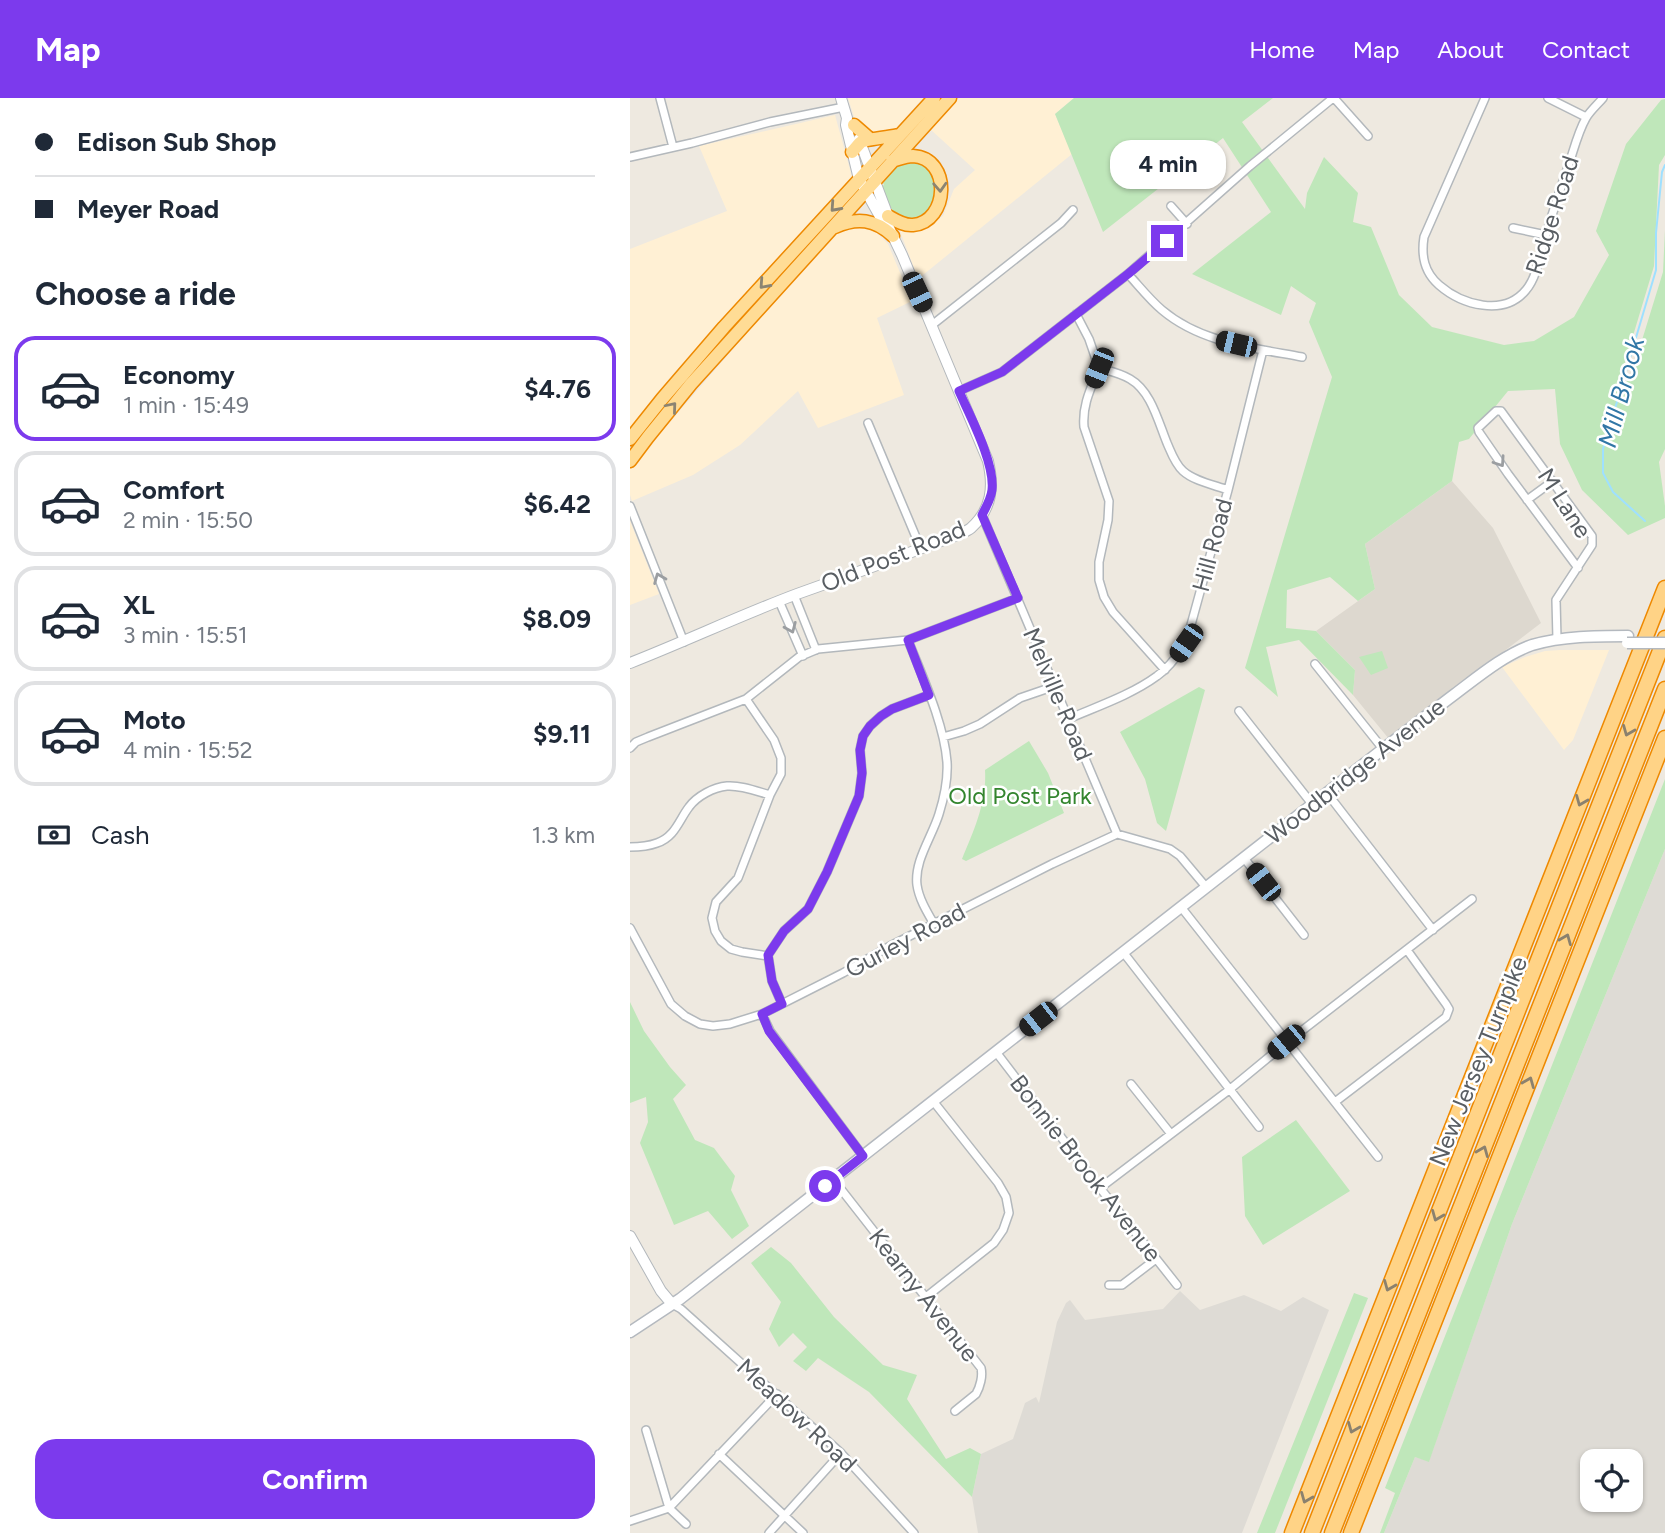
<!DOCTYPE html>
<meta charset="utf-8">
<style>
:root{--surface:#fff;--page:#f6f6f7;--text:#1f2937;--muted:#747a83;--line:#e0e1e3;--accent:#7c3aed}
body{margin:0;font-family:Figtree,sans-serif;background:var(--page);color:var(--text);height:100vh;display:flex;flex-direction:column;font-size:26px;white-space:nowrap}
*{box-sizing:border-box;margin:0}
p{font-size:23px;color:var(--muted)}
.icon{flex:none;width:38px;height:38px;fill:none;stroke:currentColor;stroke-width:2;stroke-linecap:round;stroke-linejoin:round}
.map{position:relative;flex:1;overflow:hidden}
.side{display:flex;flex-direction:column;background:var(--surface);width:630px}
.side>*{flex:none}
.top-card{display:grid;align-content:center;height:154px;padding:0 35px;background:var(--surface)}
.tools{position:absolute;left:950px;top:1351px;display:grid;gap:14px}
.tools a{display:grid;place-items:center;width:63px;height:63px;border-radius:14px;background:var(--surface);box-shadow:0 2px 5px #0004;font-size:35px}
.end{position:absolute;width:32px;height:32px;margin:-16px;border:9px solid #7c3aed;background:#fff;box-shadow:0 0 0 4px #fff}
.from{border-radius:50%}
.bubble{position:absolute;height:49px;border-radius:21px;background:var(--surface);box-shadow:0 2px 5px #0004;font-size:23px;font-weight:700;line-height:49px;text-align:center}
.car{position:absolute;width:21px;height:42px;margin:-21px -10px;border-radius:9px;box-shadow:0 0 5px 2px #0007;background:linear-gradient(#222 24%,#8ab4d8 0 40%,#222 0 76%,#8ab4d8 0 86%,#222 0)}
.top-card b{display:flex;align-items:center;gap:24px;height:66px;font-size:26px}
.top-card b+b{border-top:2px solid var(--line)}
.top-card i{width:18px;height:18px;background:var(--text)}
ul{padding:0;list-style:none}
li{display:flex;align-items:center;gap:21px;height:105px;margin:0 14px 10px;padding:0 21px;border:4px solid var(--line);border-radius:21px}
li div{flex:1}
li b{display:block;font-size:26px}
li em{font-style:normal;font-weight:700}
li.current{border-color:var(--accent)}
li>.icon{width:63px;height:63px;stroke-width:1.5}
h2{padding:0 35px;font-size:32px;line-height:84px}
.pay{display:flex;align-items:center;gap:18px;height:77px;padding:0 35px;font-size:26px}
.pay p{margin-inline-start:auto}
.action{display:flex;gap:14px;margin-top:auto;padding:14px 35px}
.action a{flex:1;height:80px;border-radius:21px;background:var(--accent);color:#fff;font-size:28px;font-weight:700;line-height:80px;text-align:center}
header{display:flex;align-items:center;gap:42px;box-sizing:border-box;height:98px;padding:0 35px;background:var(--accent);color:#fff}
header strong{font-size:33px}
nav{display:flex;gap:38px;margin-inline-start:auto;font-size:24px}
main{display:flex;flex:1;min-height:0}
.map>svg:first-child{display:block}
</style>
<header>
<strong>Map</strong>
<nav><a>Home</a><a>Map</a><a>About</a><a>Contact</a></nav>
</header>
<main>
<section class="side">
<div class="top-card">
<b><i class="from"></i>Edison Sub Shop</b>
<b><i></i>Meyer Road</b>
</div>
<h2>Choose a ride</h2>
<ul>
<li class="current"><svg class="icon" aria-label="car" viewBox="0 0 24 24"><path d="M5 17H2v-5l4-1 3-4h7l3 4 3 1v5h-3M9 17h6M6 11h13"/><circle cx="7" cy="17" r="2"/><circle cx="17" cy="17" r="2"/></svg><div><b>Economy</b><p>1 min · 15:49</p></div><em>$4.76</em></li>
<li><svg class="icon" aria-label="car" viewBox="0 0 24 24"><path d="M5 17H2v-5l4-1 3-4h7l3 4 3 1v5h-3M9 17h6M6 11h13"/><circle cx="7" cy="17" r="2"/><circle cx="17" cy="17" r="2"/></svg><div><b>Comfort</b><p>2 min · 15:50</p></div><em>$6.42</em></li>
<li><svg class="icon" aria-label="car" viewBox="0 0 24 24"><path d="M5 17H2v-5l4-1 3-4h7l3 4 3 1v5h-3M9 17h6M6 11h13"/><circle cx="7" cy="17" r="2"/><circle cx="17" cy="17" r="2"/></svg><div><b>XL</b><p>3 min · 15:51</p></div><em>$8.09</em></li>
<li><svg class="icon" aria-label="car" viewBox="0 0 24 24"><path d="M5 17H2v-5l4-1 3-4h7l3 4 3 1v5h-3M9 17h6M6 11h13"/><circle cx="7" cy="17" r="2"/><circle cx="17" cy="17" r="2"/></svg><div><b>Moto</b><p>4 min · 15:52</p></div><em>$9.11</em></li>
</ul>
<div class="pay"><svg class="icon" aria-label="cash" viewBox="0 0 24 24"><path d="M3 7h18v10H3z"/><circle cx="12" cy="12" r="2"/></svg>Cash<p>1.3 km</p></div>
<div class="action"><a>Confirm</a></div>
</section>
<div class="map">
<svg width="1035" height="1435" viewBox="0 0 1035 1435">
<rect width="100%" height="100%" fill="#eee9e0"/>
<!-- commercial -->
<path fill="#fff0d4" d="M218,0H293L262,35L243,37L225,22Z
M329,0H444L425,16L442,56L288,181L270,133L290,132L313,118L324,91L345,72L300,31Z
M205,17L222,79L44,275L0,330V151L97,113L69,48Z
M219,128L242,130L258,146L282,203L247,220L274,297L188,330L168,293L110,347L63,377L2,403L0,397V370L188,153L210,130Z
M0,423L29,496L0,507Z
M930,552H979L943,642L934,652L872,569L895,559L915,553Z"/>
<!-- industrial -->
<path fill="#dedbd5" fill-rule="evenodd" d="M1035,751V1435H754L785,1359L799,1363L882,1126ZM962,1363H1001V1402H962Z
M550,1193L570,1212L614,1197L651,1213L673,1199L699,1212L612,1435H348L342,1399L351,1356L383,1341L395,1305L406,1299L409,1305L427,1224L436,1205L440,1202L455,1222L533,1211Z"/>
<!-- education -->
<path fill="#ddd8cf" d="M822,383L863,430L911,525L759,641L723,597L725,572L686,533L745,491L735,446Z"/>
<!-- green -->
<path fill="#bfe7ba" d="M444,0H643L612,24L675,111L677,95L694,59L728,95L723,124L741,129L769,197L802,229L874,247L904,243L944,219L979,157L966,133L996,46L1031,2L1035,1V57L1029,67L1024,168L987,291L1000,281L1033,174L1035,132V351L1029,364L1035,408V420L998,437L952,392L930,346L925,291L878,293L839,341L829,344L822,383L735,446L745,491L728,503L700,479L657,492L656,530L686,533L725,572L723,597L669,542L636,549L648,599L615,570L702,279L679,224L686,205L661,188L651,217L562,176L641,114L593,40L473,134L425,16Z
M285,62L302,71L308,92L300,113L281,124C261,115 261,112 253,91V88L254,86H253C260,69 269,66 285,62Z
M752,553L758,570L741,577L729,559Z
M569,589L575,592L536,733L527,725L515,681L490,634Z
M399,643L418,675L434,715L336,763L332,761C344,732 357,704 355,672Z
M1035,681V751L882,1126L799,1364L785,1359L754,1435H750L765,1395L755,1390Z
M0,904L14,933L40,969L56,987L43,1001L65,1042L84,1050L105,1078L101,1092L119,1128L102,1141L78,1113L44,1127L10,1045L18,1024L16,999L0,1005Z
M666,1022L720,1093L633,1147L615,1118L612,1059Z
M141,1149L161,1165L204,1219L253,1267L287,1277L277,1301L316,1361L340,1350L351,1356L342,1399L239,1294L188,1260L176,1273L163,1263L177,1249L163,1235L149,1249L139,1231L151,1204L121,1165Z
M724,1195L738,1200L645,1435H627Z"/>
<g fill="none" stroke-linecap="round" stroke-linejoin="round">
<!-- stream -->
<path stroke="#9fe0ff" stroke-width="2" d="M1015,423L983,394L973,375V351L1026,172V135L1032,74L1035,67"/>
<!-- minor casing -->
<g stroke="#b3b8bc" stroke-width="10">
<path id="minor" d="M30,0L43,49
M704,0L738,38
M855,0L794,139C791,158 794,174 809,187C832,207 874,219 896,192C908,178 910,154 916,137C923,113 931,89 939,66C944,51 948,34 956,20C960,13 968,6 973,0
M918,0L956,19
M0,59L62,45L140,24L214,9
M541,108L557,126
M883,130L916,137
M498,176C509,188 520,202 532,212C571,245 624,250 672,259
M446,216L459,241L469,270C461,290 452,307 454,329L479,403L478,422L469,464V482L474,499L483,514L535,572
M302,227L431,125L443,112
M469,270C480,273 490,275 500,281C521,293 528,323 537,345C541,354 545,366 553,373C564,383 584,387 598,392
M329,293L372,274L498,176L620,68L703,0
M238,325L291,451
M897,402L923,383
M0,408L54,544
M352,417L487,736
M164,497L186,552
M149,503L173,558
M927,541L926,502L962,447V438L871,313H866L848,330L849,334L878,376L948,470
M278,542C292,578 314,625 317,664C318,681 314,700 309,716C302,739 284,763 287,787C289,801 297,814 304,826
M685,566L753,651
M116,601L144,642L151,660V676L140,697L108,780L86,804L82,820L85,833L91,843L101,851L112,854L138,858
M609,613L682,706
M438,621C468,608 501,597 527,578C540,569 547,557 556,545L598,392L633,252
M313,639L334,633L350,626L390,600L425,588
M0,650L6,644L18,639L116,601L169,559L188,551L278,542L388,500
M697,695L803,832
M0,749C8,749 19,748 27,745C45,739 49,722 59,709C67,698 84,689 97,688C111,687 126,693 140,697
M614,760L674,837
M551,809L748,1059
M0,830L41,906L55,918L70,926L83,928L100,926L132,916L213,875L260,848L422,766L487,736L540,751L550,758L576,789
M493,854L629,1029
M152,906L142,883L138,857L154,833L178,811L197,774L229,698L232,675L230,652L233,638L240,628L251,618L262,611L299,597
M132,916L140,933L233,1058
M366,954L470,1090L547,1187
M501,986L541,1036
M705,1004L816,919L819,911L816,906L777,852
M203,1081L351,1270C353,1278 350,1289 346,1296L325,1313
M470,1090L599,992L656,945L842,801
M479,1187H492L526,1161
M296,1199L364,1145L373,1132L379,1115L376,1099L368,1085L303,1003
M42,1206L51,1211L211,1355L284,1435
M16,1332L39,1410L56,1426
M89,1356L173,1435
M0,1423L39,1410L147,1296
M139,1435L211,1355"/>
</g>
<!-- tertiary casing -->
<g stroke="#b3b8bc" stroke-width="12">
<path id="tertiary" d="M229,41L258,118V123
M0,565C56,543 111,517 167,496C212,480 257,464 302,446C312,442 332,437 341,430C362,411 364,389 358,363L272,157L258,128L252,122L229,81L216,27L217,20L211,0
M0,1138L31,1193L42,1206"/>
</g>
<!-- secondary casing -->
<g stroke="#b4b9bf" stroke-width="13">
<path id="secondary" d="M0,1234L50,1201L753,651C777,633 801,614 825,596C849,578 874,557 902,547C933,538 966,538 998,538"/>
</g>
<!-- trunk casing -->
<g stroke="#ee8900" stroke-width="15">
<path id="trunk" d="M224,27L240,41
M222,54C225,51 227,48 230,45C234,41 261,39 269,37
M258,118C265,122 274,128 283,127C319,124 322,60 283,58C276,58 269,61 262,63
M205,129C227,119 245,121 263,138
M0,341L32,301L94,229L304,0
M0,363L18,339L61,286L320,0"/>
</g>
<!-- motorway casing -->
<g stroke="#ee8900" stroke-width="17">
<path id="motorway" d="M662,1435L1035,490
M682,1435L1035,540
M702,1435L1035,591
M721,1435L1035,640"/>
</g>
<!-- minor -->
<use href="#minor" stroke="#fff" stroke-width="7"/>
<!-- tertiary -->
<use href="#tertiary" stroke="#fff" stroke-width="10"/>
<!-- secondary -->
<use href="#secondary" stroke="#fff" stroke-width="10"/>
<!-- trunk -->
<use href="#trunk" stroke="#ffdc95" stroke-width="12"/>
<!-- motorway -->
<use href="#motorway" stroke="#ffd386" stroke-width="14"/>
<!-- secondary-bridge casing -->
<g stroke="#b4b9bf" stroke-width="13" stroke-linecap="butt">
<path id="secondary-bridge" d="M997,545H1035"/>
</g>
<!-- secondary-bridge -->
<use href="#secondary-bridge" stroke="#fff" stroke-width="10"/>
</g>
<!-- one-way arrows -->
<defs><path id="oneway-chevron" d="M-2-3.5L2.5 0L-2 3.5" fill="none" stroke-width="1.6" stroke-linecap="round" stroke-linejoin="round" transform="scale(1.75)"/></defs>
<g stroke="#8b8472">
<use href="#oneway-chevron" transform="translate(310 89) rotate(87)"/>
<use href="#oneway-chevron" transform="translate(205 109) rotate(132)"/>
<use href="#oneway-chevron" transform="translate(134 186) rotate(132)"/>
<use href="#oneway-chevron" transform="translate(42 309) rotate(-50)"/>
</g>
<g stroke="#9b9ea1">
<use href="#oneway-chevron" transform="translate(870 364) rotate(56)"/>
<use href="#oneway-chevron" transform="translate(29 480) rotate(-112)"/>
<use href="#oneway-chevron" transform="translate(161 530) rotate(67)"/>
</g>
<g stroke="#8b816e">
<use href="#oneway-chevron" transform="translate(998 633) rotate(112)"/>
<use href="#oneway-chevron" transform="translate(951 703) rotate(112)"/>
<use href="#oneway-chevron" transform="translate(936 841) rotate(-68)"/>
<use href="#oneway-chevron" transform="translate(899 984) rotate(-68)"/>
<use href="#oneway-chevron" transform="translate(853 1053) rotate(-68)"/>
<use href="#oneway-chevron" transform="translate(807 1118) rotate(112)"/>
<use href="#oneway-chevron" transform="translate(759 1188) rotate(112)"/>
<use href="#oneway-chevron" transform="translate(723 1330) rotate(112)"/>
<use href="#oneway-chevron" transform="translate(676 1400) rotate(112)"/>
</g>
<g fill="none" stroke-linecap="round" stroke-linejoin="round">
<!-- route -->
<path stroke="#7c3aed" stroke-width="9" d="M195,1088L233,1058L139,933L132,916L152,906L142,883L138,857L154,833L178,811L197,774L229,698L232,675L230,652L233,638L240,628L251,618L262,611L299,597L278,542L388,500L352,417C356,409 361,401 362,392C365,365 340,318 329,293L372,274L498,176L537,143"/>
</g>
<g text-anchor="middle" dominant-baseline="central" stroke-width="5" stroke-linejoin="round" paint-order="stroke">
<!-- street labels -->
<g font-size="24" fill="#595e63" stroke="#fff">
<text transform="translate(922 117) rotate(-72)">Ridge Road</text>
<text transform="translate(935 405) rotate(57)">M Lane</text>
<text transform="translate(582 447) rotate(-75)">Hill Road</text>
<text transform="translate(263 458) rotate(-22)">Old Post Road</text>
<text transform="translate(428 596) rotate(67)">Melville Road</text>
<text transform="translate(725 673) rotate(-38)">Woodbridge Avenue</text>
<text transform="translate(275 842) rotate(-28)">Gurley Road</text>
<text transform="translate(848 963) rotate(-68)">New Jersey Turnpike</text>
<text transform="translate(456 1070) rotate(52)">Bonnie Brook Avenue</text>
<text transform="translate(294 1197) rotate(52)">Kearny Avenue</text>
<text transform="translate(167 1317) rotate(43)">Meadow Road</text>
</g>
<!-- park labels -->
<g font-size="24" fill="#33852e" stroke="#fff">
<text x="390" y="697">Old Post Park</text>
</g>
<!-- water labels -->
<g font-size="26" font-style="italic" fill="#3177a6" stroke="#fff">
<text transform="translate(991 294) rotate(-75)">Mill Brook</text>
</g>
</g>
</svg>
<div class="tools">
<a><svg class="icon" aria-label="locate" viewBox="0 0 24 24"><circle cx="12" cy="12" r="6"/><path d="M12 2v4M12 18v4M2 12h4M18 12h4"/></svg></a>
</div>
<i class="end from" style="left:195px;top:1088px"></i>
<i class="end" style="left:537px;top:143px"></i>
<div class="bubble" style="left:480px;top:42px;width:116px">4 min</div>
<i class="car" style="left:287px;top:194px;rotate:155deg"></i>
<i class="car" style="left:606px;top:246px;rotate:283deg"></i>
<i class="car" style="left:469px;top:270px;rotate:202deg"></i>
<i class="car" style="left:556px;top:545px;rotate:215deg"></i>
<i class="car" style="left:633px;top:784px;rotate:322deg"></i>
<i class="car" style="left:408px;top:921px;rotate:232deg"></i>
<i class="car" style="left:656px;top:944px;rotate:230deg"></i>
</div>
</main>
